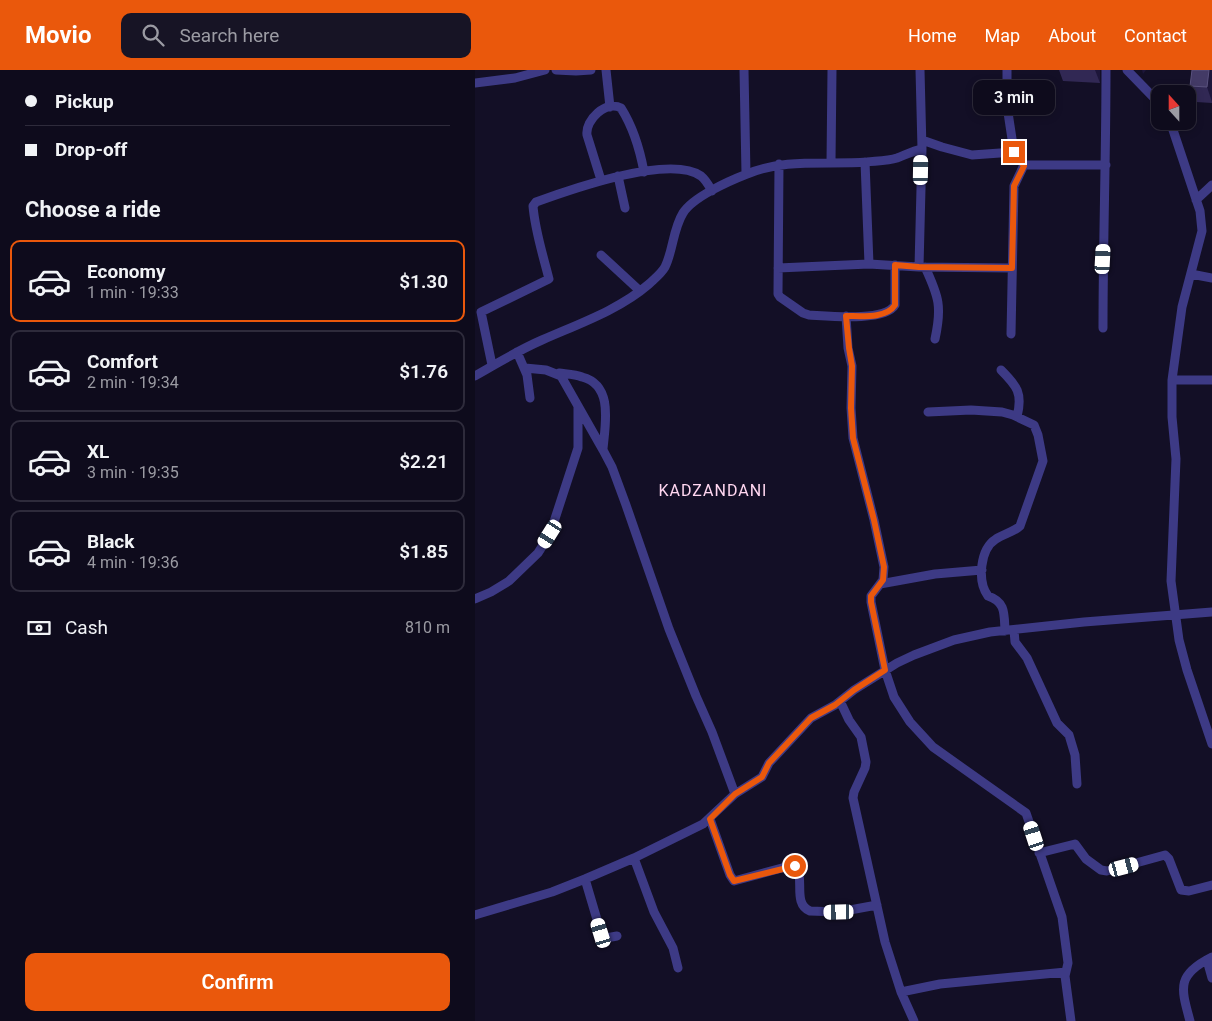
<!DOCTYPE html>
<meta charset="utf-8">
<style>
:root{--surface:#0e0b1c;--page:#171425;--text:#f1f3f6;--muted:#9b9ba3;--line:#2e2b3b;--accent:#ea580c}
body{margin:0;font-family:Roboto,sans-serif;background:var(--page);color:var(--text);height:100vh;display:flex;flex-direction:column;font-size:19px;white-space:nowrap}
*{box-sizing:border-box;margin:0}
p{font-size:16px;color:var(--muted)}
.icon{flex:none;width:28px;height:28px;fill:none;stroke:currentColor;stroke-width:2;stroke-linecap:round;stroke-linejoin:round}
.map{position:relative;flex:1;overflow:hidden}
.drawer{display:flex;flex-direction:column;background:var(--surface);width:475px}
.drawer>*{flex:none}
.hud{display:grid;align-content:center;height:110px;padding:0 25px;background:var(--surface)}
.needle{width:32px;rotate:339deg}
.buttons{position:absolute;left:676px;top:15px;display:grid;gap:10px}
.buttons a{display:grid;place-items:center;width:45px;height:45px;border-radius:10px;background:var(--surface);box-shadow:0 2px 8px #0003,0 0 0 1px var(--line);font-size:25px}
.end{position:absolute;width:22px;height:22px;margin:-11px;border:6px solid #ea580c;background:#fff;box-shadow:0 0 0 2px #fff}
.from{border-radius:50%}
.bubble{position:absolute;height:35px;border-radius:10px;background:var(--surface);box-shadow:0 2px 8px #0003,0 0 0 1px var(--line);font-size:16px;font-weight:600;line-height:35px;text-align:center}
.car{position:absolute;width:15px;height:30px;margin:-15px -8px;border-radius:6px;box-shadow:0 0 4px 1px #0007;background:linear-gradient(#fff 24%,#345 0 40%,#fff 0 76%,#345 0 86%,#fff 0)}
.hud b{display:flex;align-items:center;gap:18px;height:48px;font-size:19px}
.hud b+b{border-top:1px solid var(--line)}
.hud i{width:12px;height:12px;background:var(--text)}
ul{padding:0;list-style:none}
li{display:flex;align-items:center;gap:15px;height:82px;margin:0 10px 8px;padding:0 15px;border:2px solid var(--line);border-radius:10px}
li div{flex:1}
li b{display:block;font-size:19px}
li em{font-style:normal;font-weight:600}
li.on{border-color:var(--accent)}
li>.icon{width:45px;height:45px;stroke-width:1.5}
h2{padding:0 25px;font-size:22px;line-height:60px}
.pay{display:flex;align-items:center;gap:12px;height:55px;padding:0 25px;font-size:19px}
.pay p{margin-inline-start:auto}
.action{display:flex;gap:10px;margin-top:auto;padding:10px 25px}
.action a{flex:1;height:58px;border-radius:10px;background:var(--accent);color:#fff;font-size:20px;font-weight:600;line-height:58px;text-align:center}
header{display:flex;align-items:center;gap:30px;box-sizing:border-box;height:70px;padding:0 25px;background:var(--accent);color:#fff}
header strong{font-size:24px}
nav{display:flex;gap:28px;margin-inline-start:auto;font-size:18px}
.search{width:350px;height:45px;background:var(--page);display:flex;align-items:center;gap:12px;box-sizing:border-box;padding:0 18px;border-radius:10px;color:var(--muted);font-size:19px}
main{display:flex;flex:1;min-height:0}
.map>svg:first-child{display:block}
</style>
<header>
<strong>Movio</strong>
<div class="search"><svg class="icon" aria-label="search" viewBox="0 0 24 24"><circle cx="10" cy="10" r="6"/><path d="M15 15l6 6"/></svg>Search here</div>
<nav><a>Home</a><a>Map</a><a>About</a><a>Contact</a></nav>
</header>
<main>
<section class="drawer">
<div class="hud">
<b><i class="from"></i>Pickup</b>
<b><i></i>Drop-off</b>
</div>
<h2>Choose a ride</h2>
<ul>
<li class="on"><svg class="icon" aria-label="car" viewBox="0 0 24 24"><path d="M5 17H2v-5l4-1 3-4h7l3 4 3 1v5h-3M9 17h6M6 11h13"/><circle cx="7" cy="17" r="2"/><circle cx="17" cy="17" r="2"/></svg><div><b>Economy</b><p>1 min · 19:33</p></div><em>$1.30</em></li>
<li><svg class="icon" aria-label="car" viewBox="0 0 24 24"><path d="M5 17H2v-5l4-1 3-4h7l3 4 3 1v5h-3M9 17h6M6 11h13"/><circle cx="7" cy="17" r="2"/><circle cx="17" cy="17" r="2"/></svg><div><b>Comfort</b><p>2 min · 19:34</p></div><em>$1.76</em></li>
<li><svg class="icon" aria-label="car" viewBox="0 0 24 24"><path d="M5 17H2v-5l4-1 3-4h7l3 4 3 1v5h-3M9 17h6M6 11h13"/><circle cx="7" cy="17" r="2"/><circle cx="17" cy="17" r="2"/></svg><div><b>XL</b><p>3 min · 19:35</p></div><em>$2.21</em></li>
<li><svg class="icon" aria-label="car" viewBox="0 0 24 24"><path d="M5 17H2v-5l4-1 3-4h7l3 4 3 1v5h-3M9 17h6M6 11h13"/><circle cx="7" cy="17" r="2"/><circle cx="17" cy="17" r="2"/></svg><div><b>Black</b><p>4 min · 19:36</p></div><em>$1.85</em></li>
</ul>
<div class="pay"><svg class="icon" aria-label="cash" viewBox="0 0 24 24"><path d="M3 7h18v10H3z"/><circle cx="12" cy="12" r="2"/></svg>Cash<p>810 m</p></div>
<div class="action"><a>Confirm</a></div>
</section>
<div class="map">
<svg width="737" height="951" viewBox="0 0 737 951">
<rect width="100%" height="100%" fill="#130f26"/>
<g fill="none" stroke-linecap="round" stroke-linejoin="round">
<!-- minor -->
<path stroke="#3d3a85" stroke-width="9" d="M81,0L101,1L116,0
M131,0L135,37
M269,0L271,104
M532,0V36L539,82L549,95
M652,0L685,34
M0,13L40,8L70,0
M695,51L725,141L727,161L707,237L697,310V347L701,389L696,511L704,570L712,600L737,674
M447,70L467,77L497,85L539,82
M356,92L357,0
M390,92L394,194
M304,94C304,138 303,180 303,224L305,227L328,243L334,245C353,246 410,252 420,235V195
M549,95H631
M143,106L150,138
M126,110L112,65C110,50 131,30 146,38C158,57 165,80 169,102
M721,130L737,115
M126,185L165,221
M444,197L447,79L445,0
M450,197C464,227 467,237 460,269
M303,198L394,194L444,197L537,198
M716,204L737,208
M371,246L373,278L377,296L376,338L378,368L399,450L409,497L408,510L396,526V532L410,600L419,627L435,652L458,677L551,743L587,847L593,893L590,906L596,951
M628,258C628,172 631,86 631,0
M536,264L539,116L549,95
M42,282L52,305L55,328
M17,295L6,242L74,209C68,185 60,161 58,136L61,132C94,120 195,84 226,106C231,110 234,116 237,121
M50,298L71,300L86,306L128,380L137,397L151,435L194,559L221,626L237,662L260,724
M526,300C542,316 548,323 542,347
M84,303C91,304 100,304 107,307C139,315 130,355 128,379
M0,306C22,293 44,280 67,270C103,254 144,240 174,214C179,209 186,204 190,197C198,181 198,159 208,143C218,127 254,111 272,104C310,88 351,95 392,92C401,91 413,91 422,88C430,85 438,81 447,79
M697,310H737
M453,342L496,340L527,342L538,345L559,355L563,365L568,391L545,456C539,462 528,464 521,469C505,479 502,511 513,526C531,532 529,544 530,561
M405,514L460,504L507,500
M0,529L16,522L34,511L63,483L75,464L103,378V337
M539,560L540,572L552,588L582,653L594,665L600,685L602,714
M365,631L374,650L386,667L391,692L390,698L379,722L378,728L410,872L426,922L439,951
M235,749L255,805L259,811L318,795L322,797C329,811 318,834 335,841L364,842L402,835
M564,783L600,774L611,789L626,800L632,801L690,785L694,789L706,820L714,821L737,815
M159,788L179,842L198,878L203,898
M110,809L126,863L131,868L142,866
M0,845L77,822L110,809L159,788L228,754L260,724L287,707L294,693L336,648L360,635L379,620L422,593L439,585L479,570L515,562L609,552L737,542
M732,890L737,908
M426,922L465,914L591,902
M715,951C706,918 701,905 737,887"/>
</g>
<!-- wall -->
<path fill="#312854" d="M584,0H625V13L588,11Z
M737,0V33L721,32L715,16Z"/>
<!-- shaded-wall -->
<path fill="#1d163a" d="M620,0H625V13Z
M667,0H671L668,4Z
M734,0H737V32L732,17Z"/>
<!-- building -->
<path fill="#433a66" stroke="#5a527e" d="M717,0H734L732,17L715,16Z"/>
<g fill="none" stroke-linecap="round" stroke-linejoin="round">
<!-- route -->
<path stroke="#ea580c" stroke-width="6" d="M320,796L259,811L255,805L235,749L260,724L287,707L294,693L336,648L360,635L379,620L410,600L396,532V526L408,510L409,497L399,450L378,368L376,338L377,296L374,278L371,246C386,246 411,249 420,235V195L444,197L537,198L539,116L549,96L539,82"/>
</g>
<g text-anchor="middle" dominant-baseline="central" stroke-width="5" stroke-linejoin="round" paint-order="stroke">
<!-- quarter labels -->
<g font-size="16" letter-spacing="1" fill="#ffd6f0" stroke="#130f26">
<text x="238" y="420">KADZANDANI</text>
</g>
</g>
</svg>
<div class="buttons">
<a><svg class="needle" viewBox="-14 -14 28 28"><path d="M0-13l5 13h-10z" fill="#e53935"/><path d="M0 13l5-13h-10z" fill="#9b9ba3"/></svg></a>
</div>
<i class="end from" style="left:320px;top:796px"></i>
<i class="end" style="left:539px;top:82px"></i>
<div class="bubble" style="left:498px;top:10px;width:82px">3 min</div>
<i class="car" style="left:446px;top:100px;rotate:1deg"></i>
<i class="car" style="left:628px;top:189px;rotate:3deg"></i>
<i class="car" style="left:75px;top:464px;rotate:212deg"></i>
<i class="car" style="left:559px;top:766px;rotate:342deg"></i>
<i class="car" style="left:649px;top:797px;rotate:75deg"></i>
<i class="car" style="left:364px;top:842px;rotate:269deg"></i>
<i class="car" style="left:126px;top:863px;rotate:343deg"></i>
</div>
</main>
